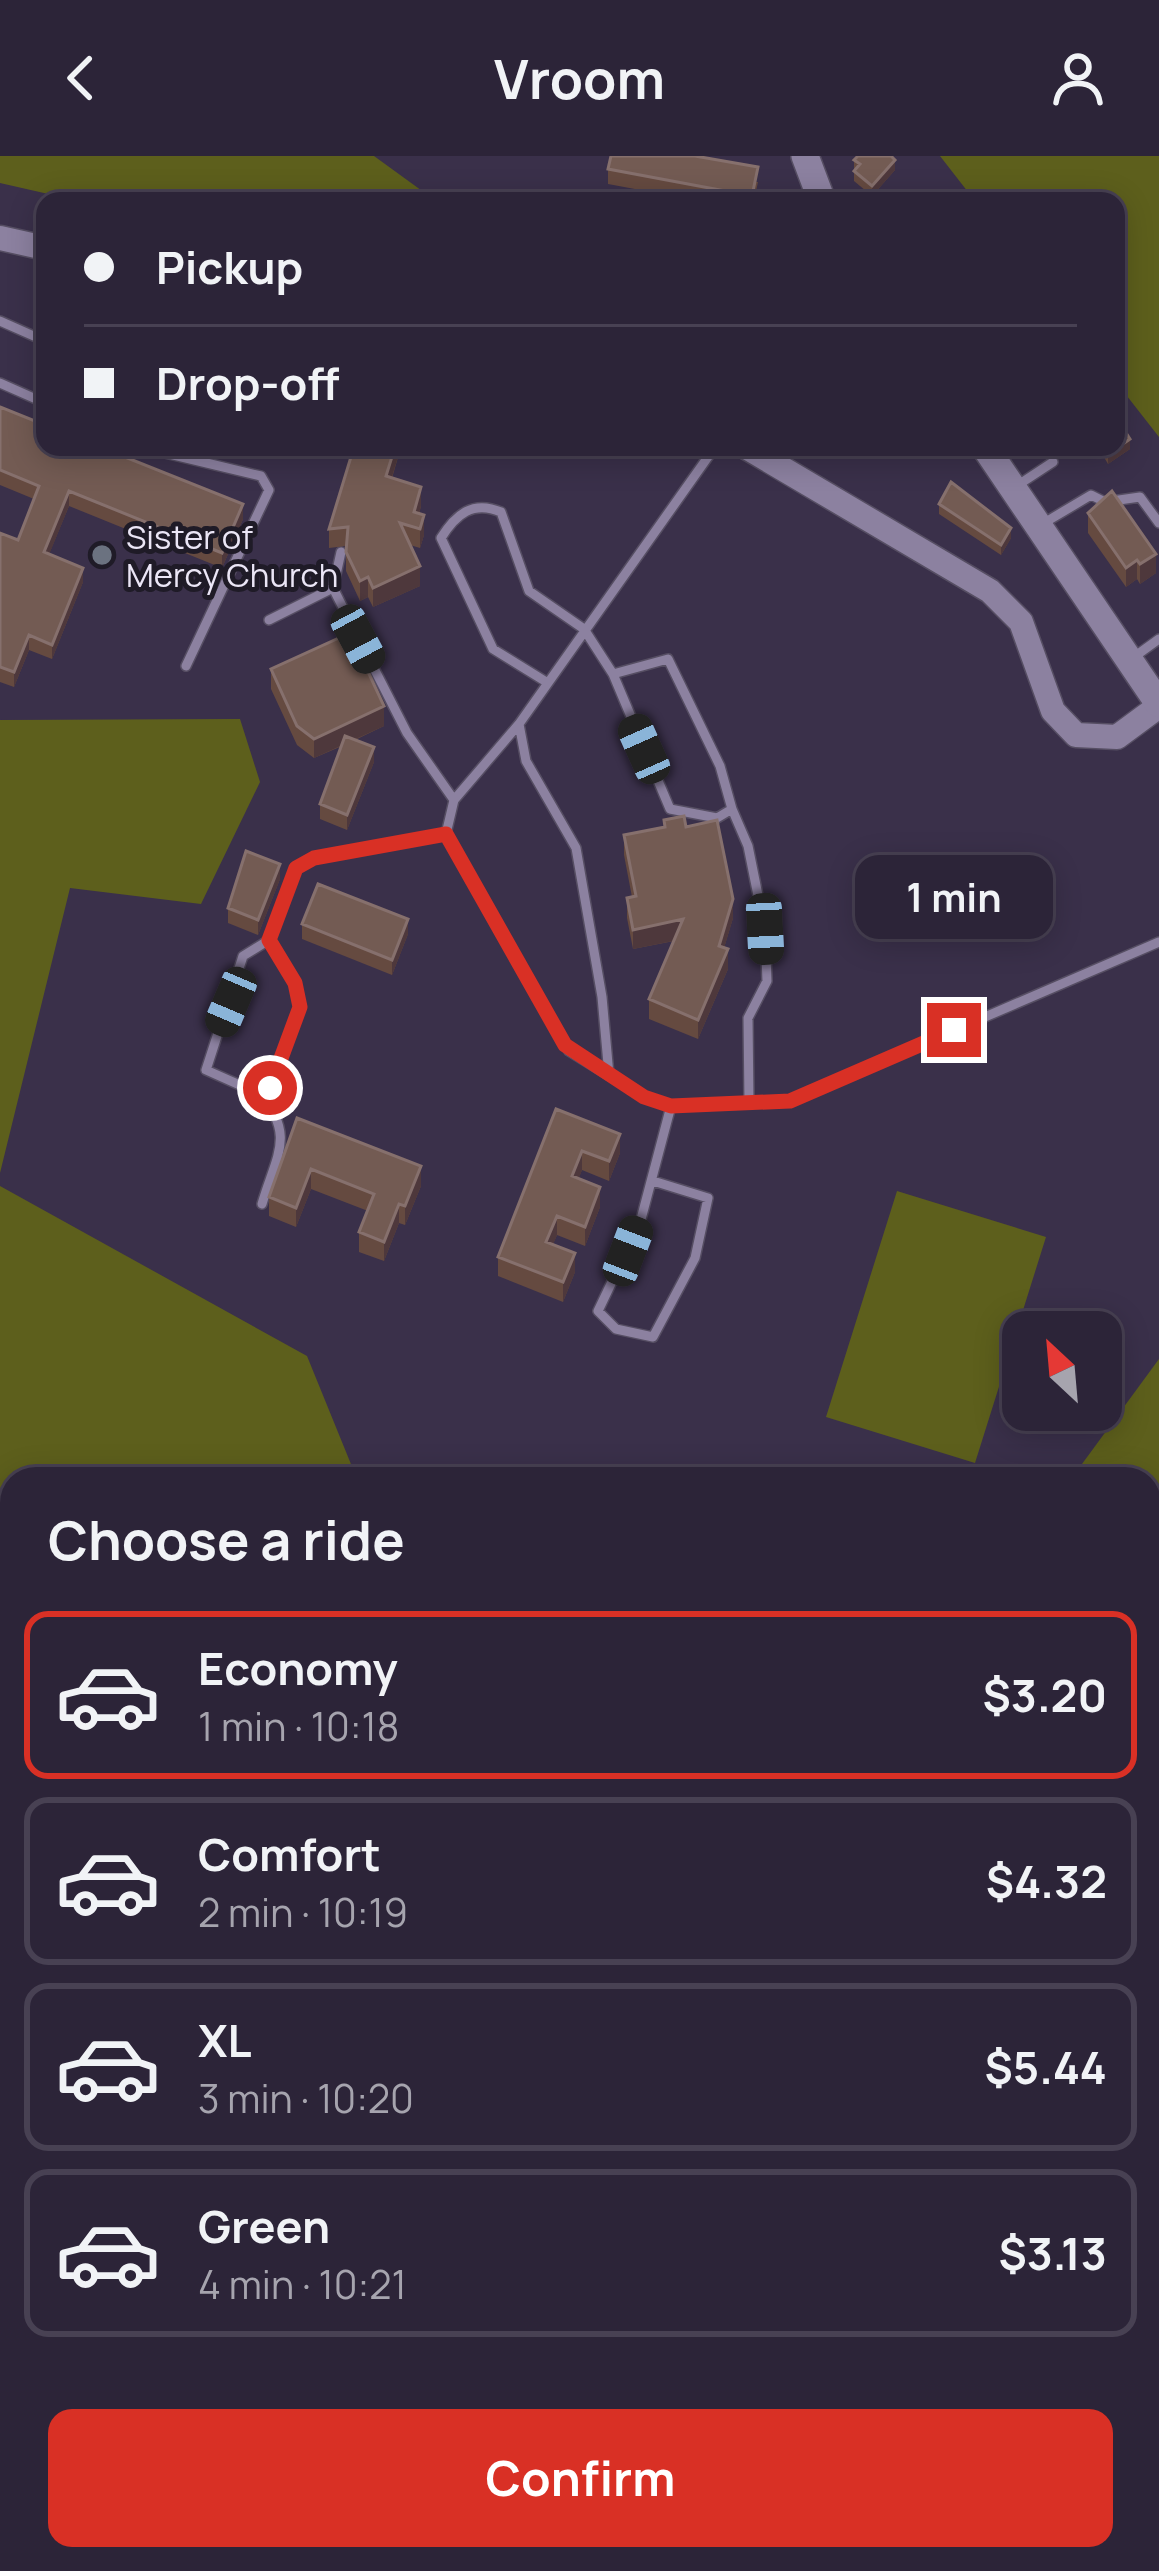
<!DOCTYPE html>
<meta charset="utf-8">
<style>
:root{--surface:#2c2438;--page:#383043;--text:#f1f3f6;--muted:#a6a4ae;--line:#484153;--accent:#d93025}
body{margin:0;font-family:Manrope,sans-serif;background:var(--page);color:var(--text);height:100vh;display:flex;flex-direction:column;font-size:45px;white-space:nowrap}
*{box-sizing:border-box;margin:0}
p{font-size:39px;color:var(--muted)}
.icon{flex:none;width:66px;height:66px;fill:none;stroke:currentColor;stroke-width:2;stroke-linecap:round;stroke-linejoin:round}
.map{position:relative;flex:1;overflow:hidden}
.sheet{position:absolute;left:0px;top:1311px;width:1161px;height:1104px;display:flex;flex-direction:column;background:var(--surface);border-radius:36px 36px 0 0;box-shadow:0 6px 30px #0003,0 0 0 3px var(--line)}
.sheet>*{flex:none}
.banner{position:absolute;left:36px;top:36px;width:1089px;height:264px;border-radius:24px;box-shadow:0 6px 30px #0003,0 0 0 3px var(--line);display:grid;align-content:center;height:264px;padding:0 48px;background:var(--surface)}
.needle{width:78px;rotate:334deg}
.controls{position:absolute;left:1002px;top:1155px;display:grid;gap:24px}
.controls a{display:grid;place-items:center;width:120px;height:120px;border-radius:24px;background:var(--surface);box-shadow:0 6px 30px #0003,0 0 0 3px var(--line);font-size:60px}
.end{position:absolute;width:54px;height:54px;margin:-27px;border:15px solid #d93025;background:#fff;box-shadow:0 0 0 6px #fff}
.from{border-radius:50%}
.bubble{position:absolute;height:84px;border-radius:24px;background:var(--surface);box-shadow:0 6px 30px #0003,0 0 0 3px var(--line);font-size:39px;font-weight:700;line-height:84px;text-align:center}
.car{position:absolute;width:36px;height:72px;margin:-36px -18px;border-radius:15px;box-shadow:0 0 9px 3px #0007;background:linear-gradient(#222 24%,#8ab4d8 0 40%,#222 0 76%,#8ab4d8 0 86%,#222 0)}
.banner b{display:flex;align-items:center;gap:42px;height:114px;font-size:45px}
.banner b+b{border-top:3px solid var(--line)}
.banner i{width:30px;height:30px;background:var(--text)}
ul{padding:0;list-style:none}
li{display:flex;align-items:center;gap:36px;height:168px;margin:0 24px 18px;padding:0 24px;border:6px solid var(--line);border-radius:24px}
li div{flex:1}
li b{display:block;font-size:45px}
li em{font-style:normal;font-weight:700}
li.active{border-color:var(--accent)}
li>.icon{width:108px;height:108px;stroke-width:1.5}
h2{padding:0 48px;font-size:54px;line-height:144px}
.button{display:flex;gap:24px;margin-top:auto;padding:24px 48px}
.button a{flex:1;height:138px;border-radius:24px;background:var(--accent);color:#fff;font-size:48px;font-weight:700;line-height:138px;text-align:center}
header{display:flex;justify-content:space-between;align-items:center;height:156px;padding:0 48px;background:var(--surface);font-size:54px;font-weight:700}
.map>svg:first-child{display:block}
</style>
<header><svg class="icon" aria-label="back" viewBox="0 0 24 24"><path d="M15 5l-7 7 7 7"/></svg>Vroom<svg class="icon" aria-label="person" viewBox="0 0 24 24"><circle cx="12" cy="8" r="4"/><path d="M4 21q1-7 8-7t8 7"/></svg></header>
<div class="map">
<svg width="1159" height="2415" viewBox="0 0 1159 2415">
<rect width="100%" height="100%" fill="#3a304a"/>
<!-- green -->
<path fill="#5d5f1c" d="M0,0H374L436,45H79L0,27Z
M940,0H1159V281L1116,226V45H975Z
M240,563L260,626L201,748L70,732L0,1017V564Z
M0,1030L307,1200L355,1318L386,1323H12V1524L0,1514Z
M897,1035L1046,1081L975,1307L826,1261Z
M1159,1203V2131L1149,2137V1323H1071Z"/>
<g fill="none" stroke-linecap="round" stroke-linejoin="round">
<!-- service casing -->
<g stroke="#564e63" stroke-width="12">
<path id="service" d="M0,165L45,185
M0,227L45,247
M140,291L261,320L269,334L186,510
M1018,329L1053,306
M1044,367L1091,339L1105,346L1140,341L1159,367
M333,432L407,577L454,644
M269,464L333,432L341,396
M1134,501L1159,483
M548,527L493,493L441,382C456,358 473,344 501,356L529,435L584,473L613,518L668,503L720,610L732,653L717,662L670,653L613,518
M519,568L454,644L446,678L569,895L644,941L671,950L790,945L1159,786
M732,653L748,690L765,774L767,825L748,862L749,947
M269,784L243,800L206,914L260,938L270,932L300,851L295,827L269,784L296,711L314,702L446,678
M609,919L602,841L576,692L526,605L519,568L715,291
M260,938C296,979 276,1000 262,1048
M653,1025L708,1042L695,1102L653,1181L616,1173L598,1155L640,1067L671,950
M1149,1377L1159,1376
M0,1630L12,1601
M1149,1659L1159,1655
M1149,1842L1159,1838
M0,1887L12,1891
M0,2013L12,2018
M1149,2034H1159"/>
</g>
<!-- minor casing -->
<g stroke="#564e63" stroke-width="21">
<path id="minor" d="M0,1542L12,1551
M0,2116L12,2081
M0,2144L12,2148
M0,2274L12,2278
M384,2403L414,2415
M178,2415L182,2403
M1122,2415L1142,2403"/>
</g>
<!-- tertiary casing -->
<g stroke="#564e63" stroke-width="27">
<path id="tertiary" d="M0,82L45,92
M746,291L990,435L1021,466L1053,555L1076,579L1117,581L1159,550"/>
</g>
<!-- secondary casing -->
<g stroke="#564e63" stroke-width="30">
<path id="secondary" d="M805,0L822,45
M985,291L1159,548
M1149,2162L1159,2156
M778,2415L782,2403"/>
</g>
<!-- service -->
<use href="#service" stroke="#8c81a0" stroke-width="9"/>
<!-- minor -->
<use href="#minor" stroke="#8c81a0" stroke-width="18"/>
<!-- tertiary -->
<use href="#tertiary" stroke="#8c81a0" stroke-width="24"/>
<!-- secondary -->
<use href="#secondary" stroke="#8c81a0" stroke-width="27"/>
</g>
<!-- wall -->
<path fill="#654a40" d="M854,4L895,14L872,40L854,25Z
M608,13L758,26L754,45H699L608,28Z
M0,251L243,363L222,412L69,350L49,398L83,426L52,503L29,494L14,531L0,526V377L18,384L34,343L0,329Z
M354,291H401L392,322L421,350L419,358L424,379L420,392L410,389L420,430L373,451L368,441L360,445L346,415V390L329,392V373Z
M1098,291H1116L1130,293L1108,308Z
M939,348L1011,382L1001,399L939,358Z
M1088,357L1156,417L1140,428L1137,423L1126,431L1088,377Z
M271,513L384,570L355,584L374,606L347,674L320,663V648L342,590L314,602L297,589L271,533Z
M664,664L686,671L733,762L724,792L728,813L698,883L649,863V843L674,785L633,793L627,762V742L632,741L624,699V679L664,671Z
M280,723L258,779L228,767V752Z
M302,768L408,778L392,819L302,783Z
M556,953L620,997L609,1025L582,1014L578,1023L600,1051L585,1090L557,1079L553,1088L575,1116L563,1146L498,1120V1101Z
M297,962L421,1030L405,1069L399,1067L384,1105L359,1096V1076L368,1055L311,1033L296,1071L269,1060V1041Z
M12,1640V1859L0,1855V1675Z
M12,2187V2220L5,2217V2207Z
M108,2403H157L152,2415H108Z
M463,2403H572L567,2415H491Z"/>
<!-- shaded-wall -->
<path fill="#4e383c" d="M895,4V14L872,40V30Z
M1130,283V293L1108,308V298Z
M395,291H401L386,340V320Z
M421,331V350L415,371L414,356Z
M69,335V350L44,411V396Z
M243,348V363L222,412V397Z
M424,359V379L420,392V373Z
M1011,372V382L1001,399V389Z
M1156,398V417L1140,428V408Z
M1137,404V423L1126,431V412Z
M420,410V430L373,451V432Z
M83,412V426L52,503V489Z
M368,421V441L360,445V425Z
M29,479V494L14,531V516Z
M384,550V570L314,602V583Z
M374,591V606L347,674V659Z
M280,708V723L258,779V764Z
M733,743V762L719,809V790Z
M408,763V778L392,819V804Z
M683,763V783L633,793V774Z
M728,793V813L698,883V864Z
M620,978V997L609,1025V1005Z
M582,995V1014L572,1040V1020Z
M421,1010V1030L405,1069V1050Z
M311,1013V1033L296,1071V1052Z
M600,1031V1051L585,1090V1071Z
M399,1048V1067L384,1105V1086Z
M557,1060V1079L546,1105V1086Z
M575,1097V1116L563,1146V1126Z
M12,1942V1962L0,1990V1970Z
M1159,2227V2237L1149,2243V2233Z
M1159,2328V2341L1149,2347V2334Z
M1060,2403H1077L1056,2415H1039Z"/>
<!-- building -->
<path fill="#735b53" stroke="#86706d" stroke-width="3" d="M611,0H695L758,11L752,40L608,13Z
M858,0H891L895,4L872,30L854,15L860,8L854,4Z
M0,251L45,269V291H100L243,348L222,397L69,335L44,396L83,412L52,489L29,479L14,516L0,511V377L18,384L39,330L0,314Z
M1116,261L1130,283L1108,298L1104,291H1116Z
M354,291H395L386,320L421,331L414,356L424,359L420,373L400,367L420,410L373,432L368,421L360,425L346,396L348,371L329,373Z
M951,326L1011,372L1001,389L939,348Z
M1112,335L1156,398L1140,408L1137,404L1126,412L1088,357Z
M350,477L384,550L314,583L297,570L271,513Z
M345,580L374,591L347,659L320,648Z
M684,660L686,671L717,664L733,743L719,790L728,793L698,864L649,843L683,763L633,774L627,742L636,740L624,679L665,671L664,664Z
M246,695L280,708L258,764L228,752Z
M318,728L408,763L392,804L302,768Z
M556,953L620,978L609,1005L582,995L572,1020L600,1031L585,1071L557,1060L546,1086L575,1097L563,1126L498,1101Z
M297,962L421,1010L405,1050L399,1048L384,1086L359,1076L374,1038L311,1013L296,1052L269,1041Z
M12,1640V1779L4,1778L3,1792H12V1840L0,1836V1675Z
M0,1892L12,1896V1942L0,1970Z
M12,2187V2210L5,2207Z
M1149,2201L1159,2218V2227L1149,2233Z
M0,2280L7,2282L1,2297H0Z
M1159,2286V2328L1149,2334V2292Z
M108,2403H153L149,2415H136L108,2405Z
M204,2403H232L265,2415H200Z
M308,2403H327L366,2415H303Z
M485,2403H568L563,2415H514Z
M609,2403H621L639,2411L637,2415H604Z
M980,2403H1060L1039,2415H977L985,2410Z"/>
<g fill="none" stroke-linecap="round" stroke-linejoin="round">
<!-- route -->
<path stroke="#d93025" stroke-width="15" d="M270,932L300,851L295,827L269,784L296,712L314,702L446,678L565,889L644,941L671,950L790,945L954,874"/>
</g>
<!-- markers -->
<circle fill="#6b7280" stroke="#1f1b27" stroke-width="4.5" cx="102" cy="399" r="12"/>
<g text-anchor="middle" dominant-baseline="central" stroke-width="10" stroke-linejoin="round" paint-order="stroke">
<!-- poi labels -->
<g font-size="33" fill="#ebe6f6" stroke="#1f1b27" text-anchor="start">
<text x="126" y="380">Sister of<tspan x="126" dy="38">Mercy Church</tspan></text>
</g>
</g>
</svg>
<div class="controls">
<a><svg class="needle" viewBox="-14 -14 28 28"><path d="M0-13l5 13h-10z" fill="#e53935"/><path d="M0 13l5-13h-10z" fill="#a6a4ae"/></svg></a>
</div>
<i class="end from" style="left:270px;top:932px"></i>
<i class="end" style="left:954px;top:874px"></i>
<div class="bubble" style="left:855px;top:699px;width:198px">1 min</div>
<i class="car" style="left:358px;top:483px;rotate:152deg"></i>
<i class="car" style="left:644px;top:593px;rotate:336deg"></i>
<i class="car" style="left:765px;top:773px;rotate:177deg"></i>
<i class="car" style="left:231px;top:846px;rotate:203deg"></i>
<i class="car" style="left:628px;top:1095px;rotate:21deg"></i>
<div class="banner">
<b><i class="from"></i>Pickup</b>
<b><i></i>Drop-off</b>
</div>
<section class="sheet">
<h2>Choose a ride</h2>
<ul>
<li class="active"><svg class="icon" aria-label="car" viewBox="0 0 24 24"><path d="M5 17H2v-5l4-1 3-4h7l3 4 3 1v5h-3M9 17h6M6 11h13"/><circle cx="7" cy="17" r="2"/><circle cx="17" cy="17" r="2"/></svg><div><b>Economy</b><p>1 min · 10:18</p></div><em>$3.20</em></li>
<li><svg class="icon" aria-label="car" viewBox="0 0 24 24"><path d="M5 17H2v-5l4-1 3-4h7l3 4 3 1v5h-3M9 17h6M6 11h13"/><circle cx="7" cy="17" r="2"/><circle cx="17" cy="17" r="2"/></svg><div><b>Comfort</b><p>2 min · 10:19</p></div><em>$4.32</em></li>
<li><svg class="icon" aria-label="car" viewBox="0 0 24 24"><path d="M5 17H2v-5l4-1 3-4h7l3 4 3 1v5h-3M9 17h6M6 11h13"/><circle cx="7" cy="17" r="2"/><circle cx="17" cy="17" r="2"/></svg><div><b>XL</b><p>3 min · 10:20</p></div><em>$5.44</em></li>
<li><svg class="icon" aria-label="car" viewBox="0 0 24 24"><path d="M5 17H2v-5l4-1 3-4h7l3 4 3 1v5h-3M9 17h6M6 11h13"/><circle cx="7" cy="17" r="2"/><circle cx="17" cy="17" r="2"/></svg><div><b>Green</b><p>4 min · 10:21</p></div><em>$3.13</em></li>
</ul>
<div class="button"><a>Confirm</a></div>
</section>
</div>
